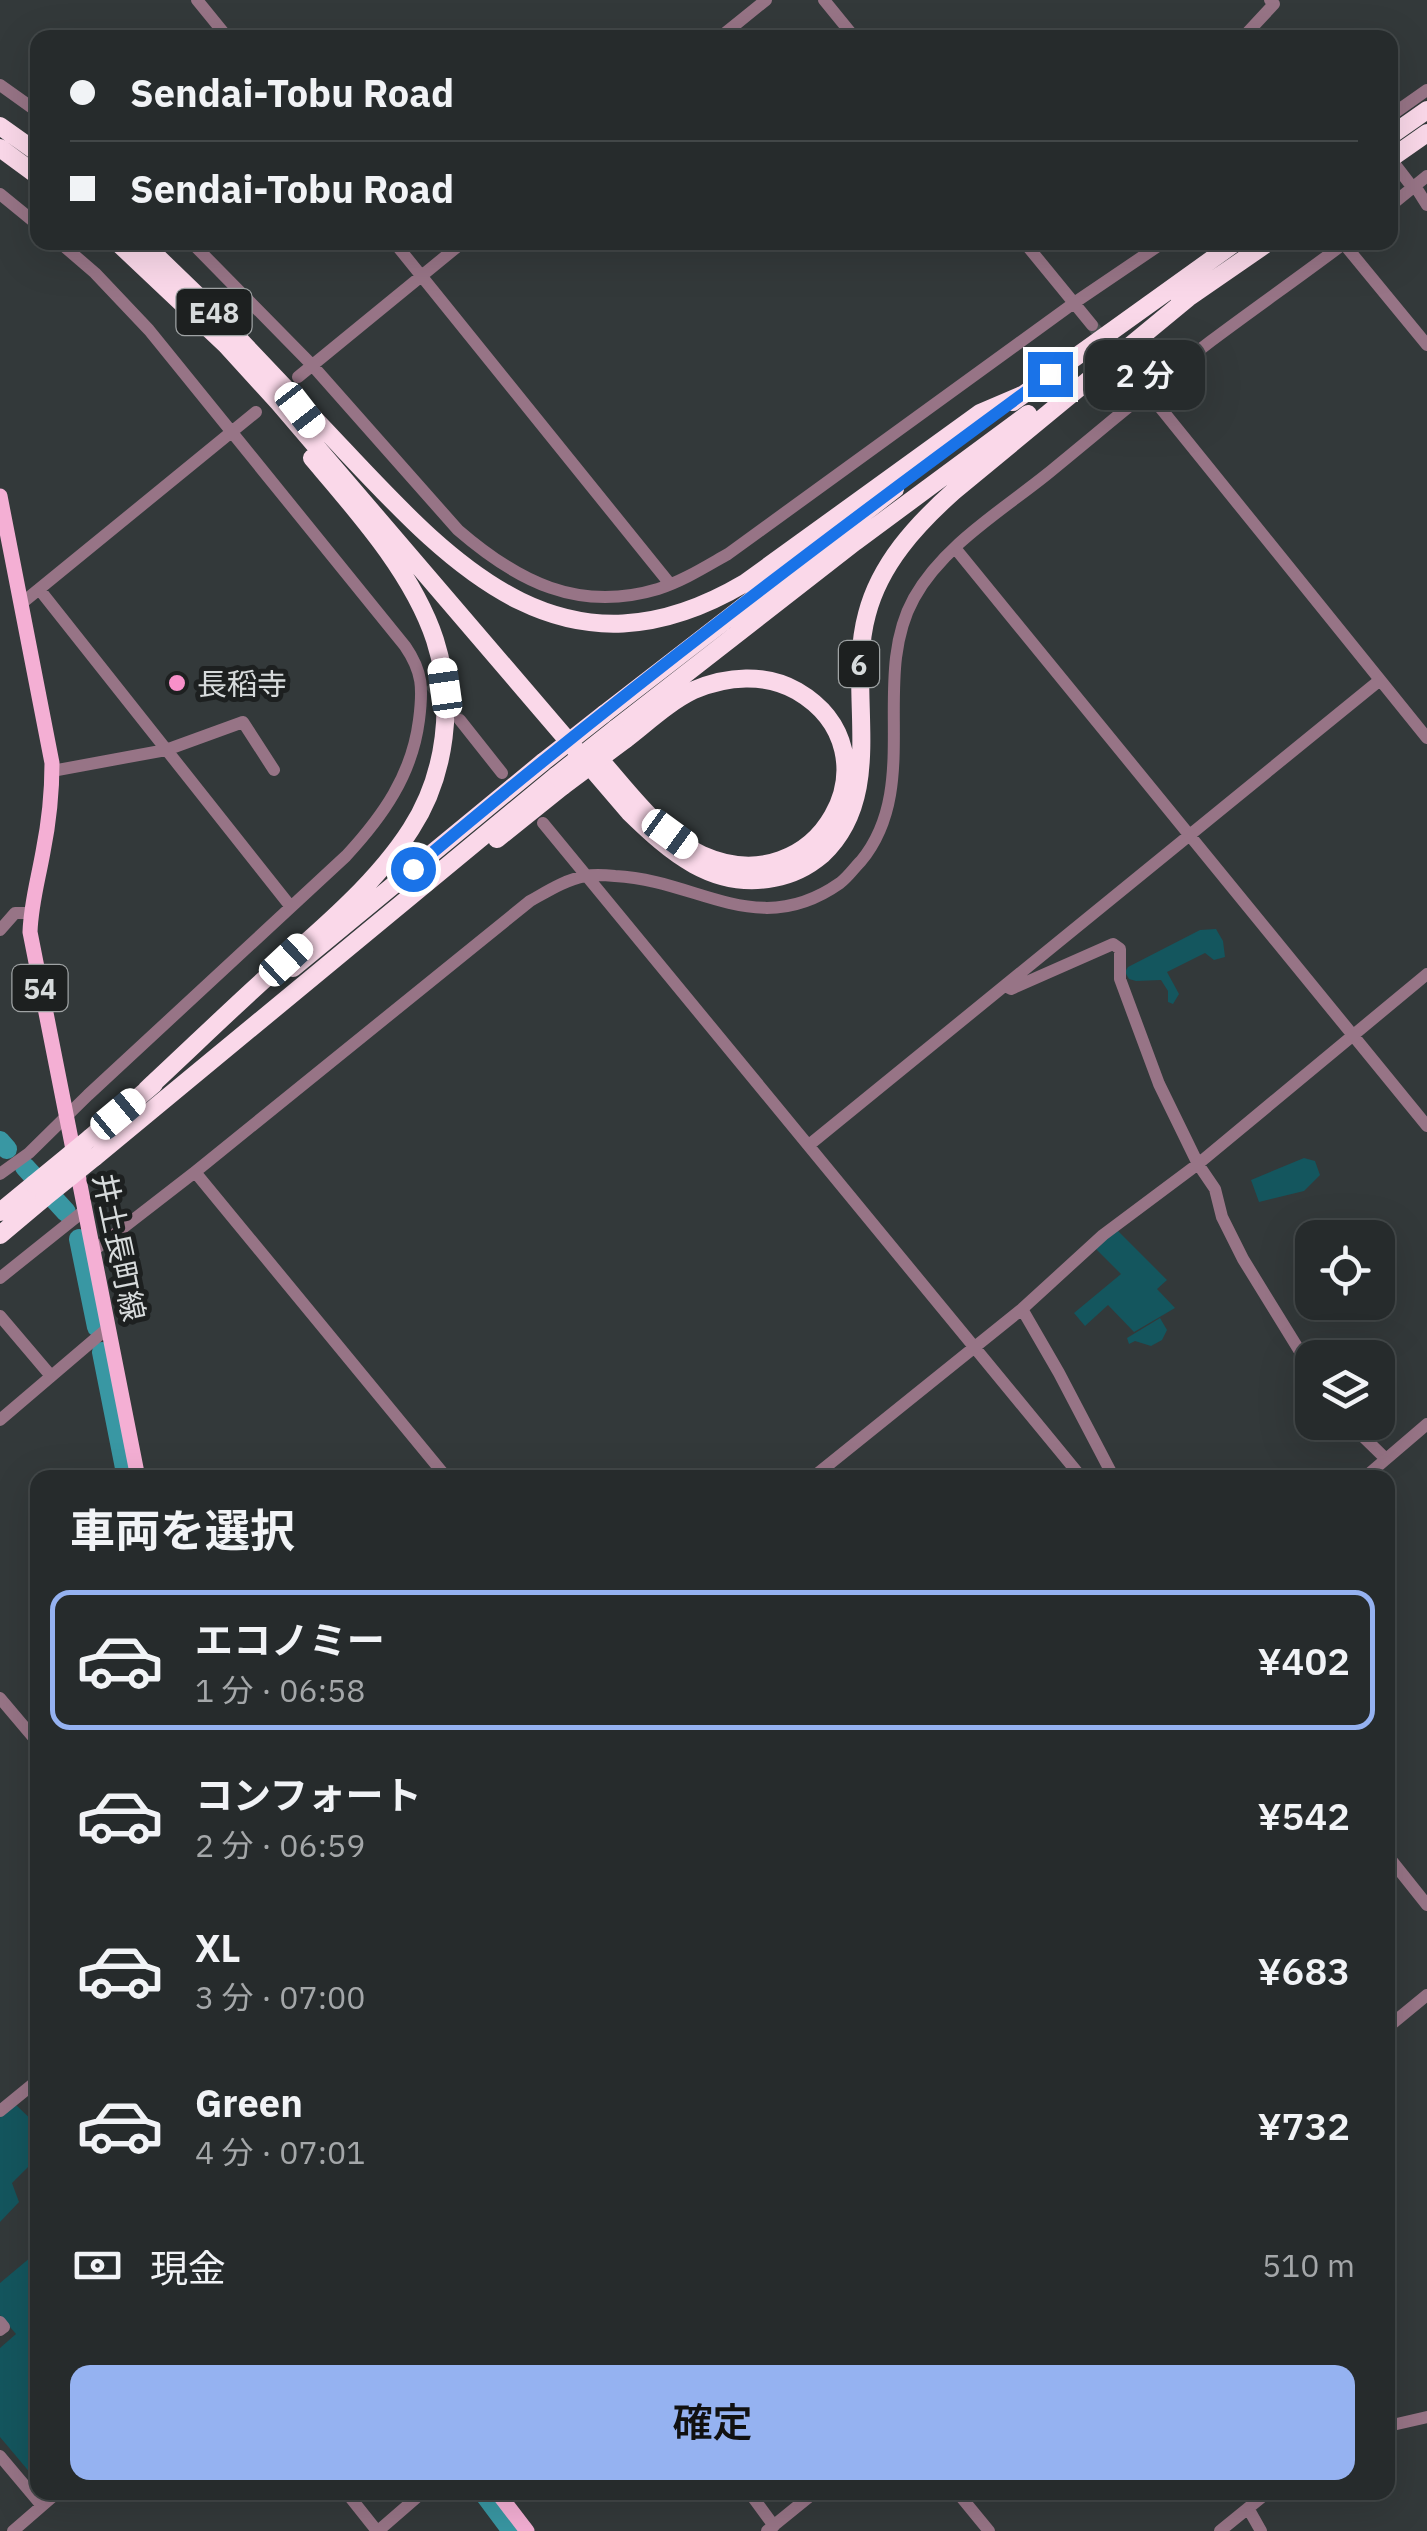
<!DOCTYPE html>
<html lang="ja">
<meta charset="utf-8">
<style>
:root{--surface:#262b2c;--page:#2e3334;--text:#f1f3f6;--muted:#a4a7a9;--line:#424748;--accent:#95b2f1}
body{margin:0;font-family:"IBM Plex Sans","Noto Sans JP",sans-serif;background:var(--page);color:var(--text);height:100vh;display:flex;flex-direction:column;font-size:38px;white-space:nowrap}
*{box-sizing:border-box;margin:0}
p{font-size:32px;color:var(--muted)}
.icon{flex:none;width:55px;height:55px;fill:none;stroke:currentColor;stroke-width:2;stroke-linecap:round;stroke-linejoin:round}
.map{position:relative;flex:1;overflow:hidden}
.drawer{position:absolute;left:30px;top:1470px;width:1365px;height:1030px;display:flex;flex-direction:column;background:var(--surface);border-radius:20px;box-shadow:0 10px 40px #0002,0 0 0 2px var(--line)}
.drawer>*{flex:none}
.banner{position:absolute;left:30px;top:30px;width:1368px;height:220px;border-radius:20px;box-shadow:0 10px 40px #0002,0 0 0 2px var(--line);display:grid;align-content:center;height:220px;padding:0 40px;background:var(--surface)}
.fabs{position:absolute;left:1295px;top:1220px;display:grid;gap:20px}
.fabs a{display:grid;place-items:center;width:100px;height:100px;border-radius:20px;background:var(--surface);box-shadow:0 10px 40px #0002,0 0 0 2px var(--line);font-size:50px}
.end{position:absolute;width:45px;height:45px;margin:-22px;border:12px solid #1a73e8;background:#fff;box-shadow:0 0 0 5px #fff}
.from{border-radius:50%}
.bubble{position:absolute;height:70px;border-radius:20px;background:var(--surface);box-shadow:0 10px 40px #0002,0 0 0 2px var(--line);font-size:32px;font-weight:600;line-height:70px;text-align:center}
.car{position:absolute;width:30px;height:60px;margin:-30px -15px;border-radius:12px;box-shadow:0 0 8px 2px #0007;background:linear-gradient(#fff 24%,#345 0 40%,#fff 0 76%,#345 0 86%,#fff 0)}
.banner b{display:flex;align-items:center;gap:35px;height:95px;font-size:38px}
.banner b+b{border-top:2px solid var(--line)}
.banner i{width:25px;height:25px;background:var(--text)}
ul{padding:0;list-style:none}
li{display:flex;align-items:center;gap:30px;height:140px;margin:0 20px 15px;padding:0 20px;border:5px solid transparent;border-radius:20px}
li div{flex:1}
li b{display:block;font-size:38px}
li em{font-style:normal;font-weight:600}
li.current{border-color:var(--accent)}
li>.icon{width:90px;height:90px;stroke-width:1.5}
h2{padding:0 40px;font-size:45px;line-height:120px}
.pay{display:flex;align-items:center;gap:25px;height:110px;padding:0 40px;font-size:38px}
.pay p{margin-inline-start:auto}
.button{display:flex;gap:20px;margin-top:auto;padding:20px 40px}
.button a{flex:1;height:115px;border-radius:20px;background:var(--accent);color:#111;font-size:40px;font-weight:600;line-height:115px;text-align:center}
.map>svg:first-child{display:block}
</style>
<div class="map">
<svg width="1427" height="2531" viewBox="0 0 1427 2531">
<rect width="100%" height="100%" fill="#33393a"/>
<!-- green -->
<path fill="#14565e" d="M1216,929L1223,941L1225,957L1214,960L1205,953L1167,972L1179,994L1173,1004L1168,1002V991L1161,980L1136,981L1129,979L1125,972L1128,967L1200,930Z
M1304,1158L1315,1161L1320,1175L1304,1191L1259,1202L1251,1180Z
M1117,1230L1167,1280L1157,1289L1175,1308L1134,1332L1108,1305L1085,1326L1074,1313L1121,1274L1096,1249Z
M1160,1318L1167,1330L1162,1340L1151,1346L1135,1341L1129,1344L1127,1338Z
M15,2104L37,2125V2158L12,2183L19,2202L0,2222V2117Z
M37,2252V2481L0,2437V2348L16,2334L0,2315V2283Z"/>
<g fill="none" stroke-linecap="round" stroke-linejoin="round">
<!-- river -->
<path stroke="#3997a3" stroke-width="20" d="M0,1141L7,1149
M25,1167L66,1212
M79,1239L97,1327
M102,1352L127,1478
M483,2492L512,2531"/>
<!-- minor-tunnel -->
<path stroke="#4c5152" stroke-width="12" stroke-dasharray="12 6" stroke-linecap="butt" d="M1092,325L1123,363
M430,684L460,720"/>
<!-- minor -->
<path stroke="#977486" stroke-width="12" d="M197,0L228,38
M824,0L855,38
M719,38L766,0
M1251,38L1247,33L1274,4L1270,0
M0,85L38,112
M1390,116L1427,90
M1390,158L1413,188
M1415,186L1427,205
M0,194L38,225
M1390,206L1427,176
M191,242L312,365L458,530C517,581 578,613 658,589C683,581 705,567 728,554L1074,303L1164,242
M394,242L670,584
M1024,242L1092,325
M1344,244L1427,345
M1125,364L1427,738
M298,377L463,242
M955,548L1427,1126
M39,589L291,907
M22,603L256,412
M460,720L502,773
M52,771L166,750L243,722L274,770
M543,823L1082,1478
M0,930L15,913H30
M1007,987L1011,989L1113,944L1120,949V979L1159,1084L1198,1164L1215,1189L1222,1217L1243,1259L1312,1371
M809,1145L1380,680
M195,1172L447,1478
M0,1174L29,1153L88,1095L346,856C383,816 412,775 419,720C423,689 423,672 405,646L149,330L95,273L59,242
M93,1251L195,1172L530,901C548,891 565,880 585,876C595,874 606,875 615,876C699,880 758,941 840,883C848,877 854,868 861,861C923,786 869,679 914,598C943,546 1001,511 1046,475C1101,430 1155,384 1211,341C1255,308 1301,276 1346,242
M0,1278L85,1210
M1022,1309L1059,1373L1114,1478
M0,1316L51,1376
M0,1420L109,1327
M1348,1422L1386,1459
M812,1478L1022,1309L1103,1235L1198,1164L1427,974
M1364,1478L1427,1424
M0,1698L38,1743
M1388,1856L1427,1905
M1388,2027L1427,1995
M0,2111L38,2080
M0,2322L4,2327L0,2330
M1388,2426L1427,2417
M0,2456L42,2506
M346,2492L377,2531
M749,2492L774,2526
M957,2492L989,2531
M1248,2508L1261,2531
M13,2531L58,2492
M378,2531L423,2492
M767,2531L815,2492
M1220,2531L1268,2492"/>
<!-- major -->
<path stroke="#f4afd4" stroke-width="15" d="M0,496L52,763C52,793 49,822 43,852C38,880 31,904 30,932L138,1478
M497,2492L527,2531"/>
<!-- highway -->
<path stroke="#fad8e9" stroke-width="18" d="M0,126L38,153
M1390,136L1427,110
M0,148L38,176
M117,242L226,345L278,402L629,812C670,852 713,890 774,878C791,875 809,866 822,855C889,792 845,693 867,614C880,564 916,525 954,491L1188,298
M142,242L202,300L289,392
M1179,304L1269,242
M281,385L311,424
M1013,402L1236,242
M307,411C432,540 547,700 745,583L980,413L1022,395
M604,714L895,489
M615,729L855,542L1028,414
M592,751C625,786 657,835 702,855C818,907 903,753 797,691C765,673 727,676 694,690C669,702 648,722 626,739
M497,839L563,786
M293,968L543,762
M146,1090C187,1052 227,1013 268,976C317,933 376,884 411,829C446,775 455,702 435,640C413,573 357,511 312,458
M90,1138L154,1084
M95,1157L556,776
M0,1212L34,1184
M0,1235L44,1198"/>
<!-- highway-bridge -->
<path stroke="#fad8e9" stroke-width="18" d="M1390,159L1427,133
M543,762L604,714
M556,776L615,729
M563,786L626,739
M34,1184L90,1138
M44,1198L95,1157"/>
</g>
<g fill="none" stroke-linecap="round" stroke-linejoin="round">
<!-- route -->
<path stroke="#1a73e8" stroke-width="12" d="M413,869C618,695 834,532 1050,374"/>
</g>
<!-- markers -->
<circle fill="#f890ca" stroke="#1d2020" stroke-width="4" cx="177" cy="683" r="10"/>
<g text-anchor="middle" dominant-baseline="central" stroke-width="10" stroke-linejoin="round" paint-order="stroke">
<!-- shield labels -->
<g fill="#1d2020" stroke="#9fa3a4" stroke-width="2.5">
<rect x="176.5" y="289" width="75" height="46" rx="8"/>
<rect x="839" y="641" width="40" height="46" rx="8"/>
<rect x="12.5" y="965" width="55" height="46" rx="8"/>
</g>
<g font-size="28" font-weight="bold" fill="#d7dbdc">
<text x="214" y="312">E48</text>
<text x="859" y="664">6</text>
<text x="40" y="988">54</text>
</g>
<!-- poi labels -->
<g font-size="30" fill="#d7dbdc" stroke="#1d2020" text-anchor="start">
<text x="197" y="683">長稻寺</text>
</g>
<!-- street labels -->
<g font-size="30" fill="#d7dbdc" stroke="#1d2020">
<text transform="translate(120 1247) rotate(78)">井土長町線</text>
</g>
</g>
</svg>
<div class="fabs">
<a><svg class="icon" aria-label="locate" viewBox="0 0 24 24"><circle cx="12" cy="12" r="6"/><path d="M12 2v4M12 18v4M2 12h4M18 12h4"/></svg></a>
<a><svg class="icon" aria-label="layers" viewBox="0 0 24 24"><path d="M12 4l9 5-9 5-9-5zM3 14l9 5 9-5"/></svg></a>
</div>
<i class="end from" style="left:413px;top:869px"></i>
<i class="end" style="left:1050px;top:374px"></i>
<div class="bubble" style="left:1085px;top:340px;width:120px">2 分</div>
<i class="car" style="left:300px;top:410px;rotate:142deg"></i>
<i class="car" style="left:445px;top:688px;rotate:352deg"></i>
<i class="car" style="left:670px;top:834px;rotate:126deg"></i>
<i class="car" style="left:286px;top:960px;rotate:47deg"></i>
<i class="car" style="left:118px;top:1114px;rotate:50deg"></i>
<div class="banner">
<b><i class="from"></i>Sendai-Tobu Road</b>
<b><i></i>Sendai-Tobu Road</b>
</div>
<section class="drawer">
<h2>車両を選択</h2>
<ul>
<li class="current"><svg class="icon" aria-label="car" viewBox="0 0 24 24"><path d="M5 17H2v-5l4-1 3-4h7l3 4 3 1v5h-3M9 17h6M6 11h13"/><circle cx="7" cy="17" r="2"/><circle cx="17" cy="17" r="2"/></svg><div><b>エコノミー</b><p>1 分 · 06:58</p></div><em>¥402</em></li>
<li><svg class="icon" aria-label="car" viewBox="0 0 24 24"><path d="M5 17H2v-5l4-1 3-4h7l3 4 3 1v5h-3M9 17h6M6 11h13"/><circle cx="7" cy="17" r="2"/><circle cx="17" cy="17" r="2"/></svg><div><b>コンフォート</b><p>2 分 · 06:59</p></div><em>¥542</em></li>
<li><svg class="icon" aria-label="car" viewBox="0 0 24 24"><path d="M5 17H2v-5l4-1 3-4h7l3 4 3 1v5h-3M9 17h6M6 11h13"/><circle cx="7" cy="17" r="2"/><circle cx="17" cy="17" r="2"/></svg><div><b>XL</b><p>3 分 · 07:00</p></div><em>¥683</em></li>
<li><svg class="icon" aria-label="car" viewBox="0 0 24 24"><path d="M5 17H2v-5l4-1 3-4h7l3 4 3 1v5h-3M9 17h6M6 11h13"/><circle cx="7" cy="17" r="2"/><circle cx="17" cy="17" r="2"/></svg><div><b>Green</b><p>4 分 · 07:01</p></div><em>¥732</em></li>
</ul>
<div class="pay"><svg class="icon" aria-label="cash" viewBox="0 0 24 24"><path d="M3 7h18v10H3z"/><circle cx="12" cy="12" r="2"/></svg>現金<p>510 m</p></div>
<div class="button"><a>確定</a></div>
</section>
</div>
